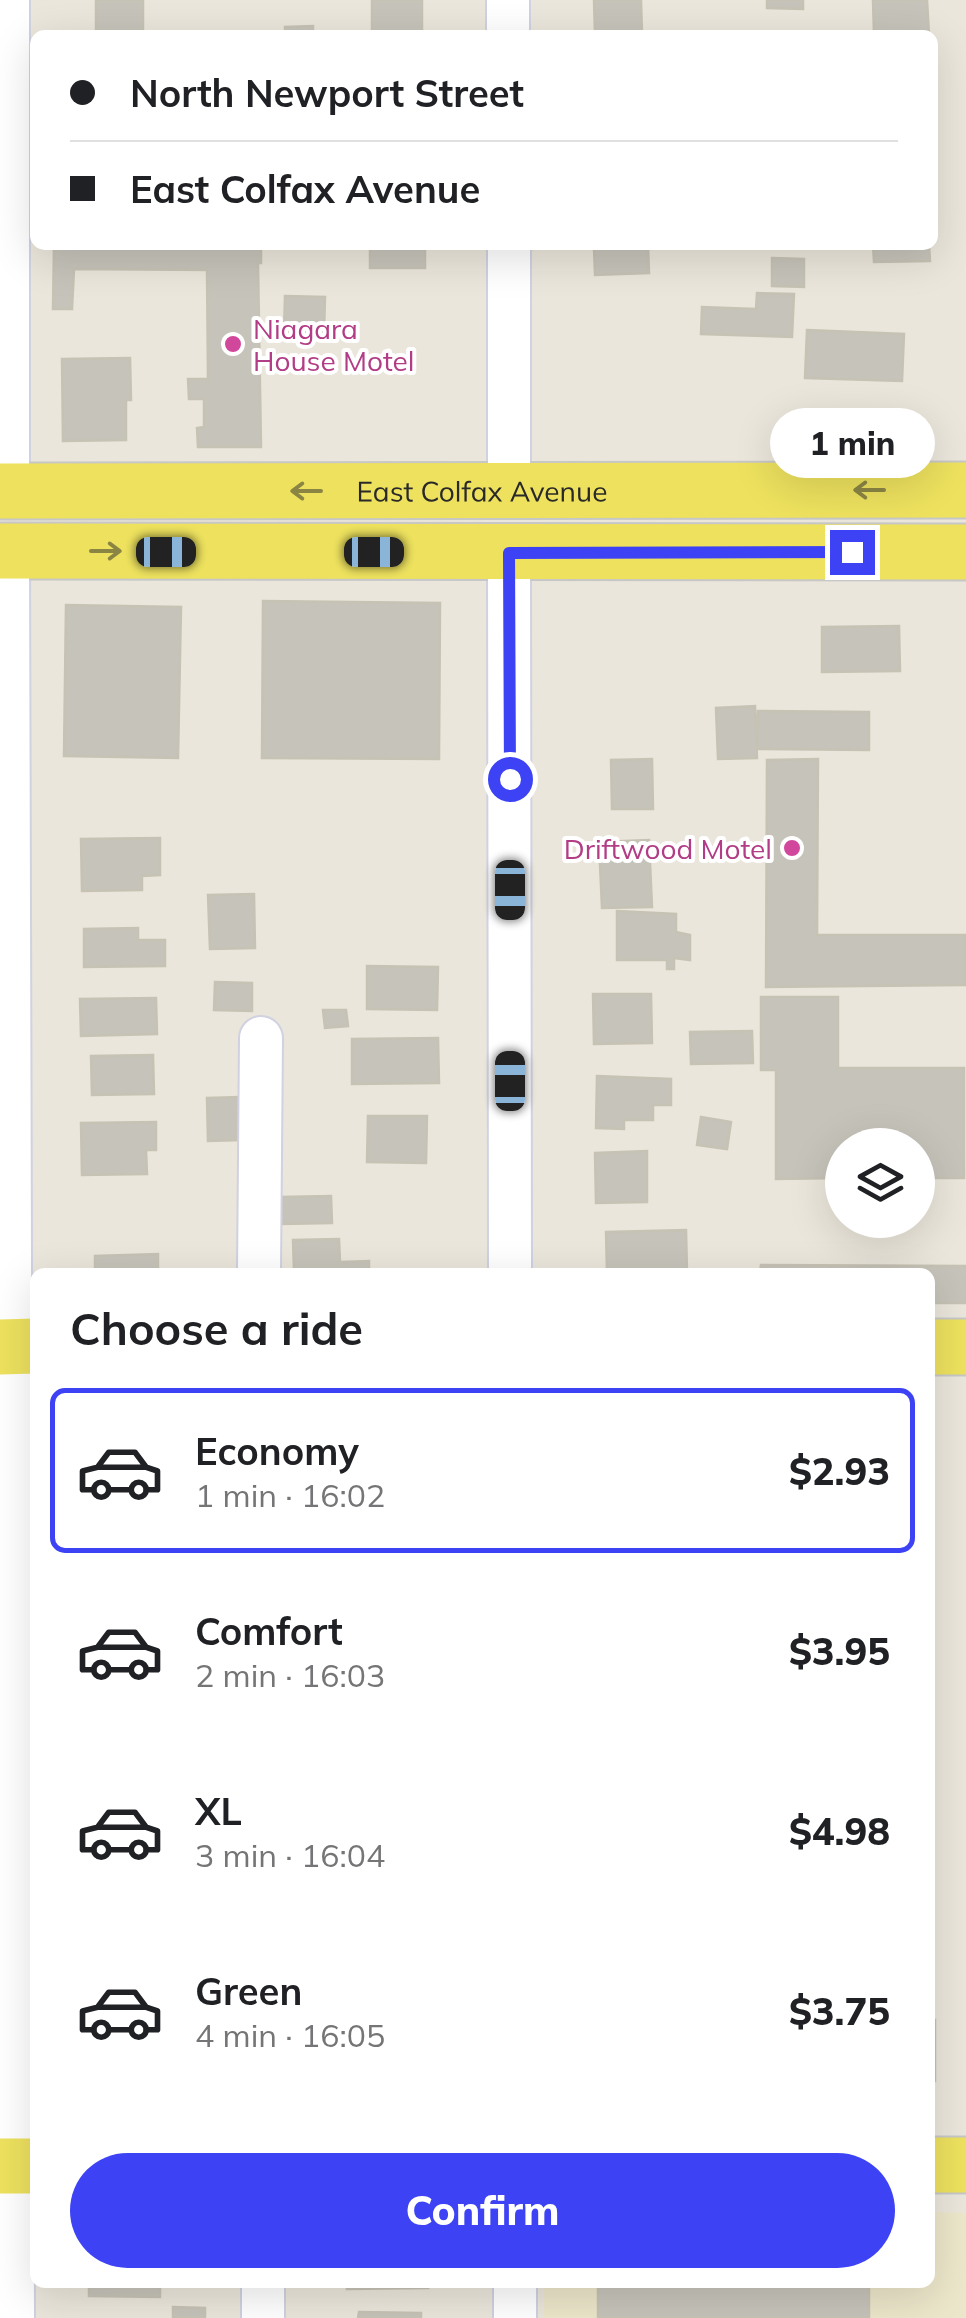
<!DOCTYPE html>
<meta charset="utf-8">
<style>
:root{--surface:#fff;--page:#f6f6f6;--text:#202124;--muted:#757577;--line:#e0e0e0;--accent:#3d43f5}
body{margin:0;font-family:Mulish,sans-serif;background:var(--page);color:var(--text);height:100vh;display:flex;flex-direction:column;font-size:38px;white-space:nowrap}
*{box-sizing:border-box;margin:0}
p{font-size:32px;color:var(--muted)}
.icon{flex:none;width:55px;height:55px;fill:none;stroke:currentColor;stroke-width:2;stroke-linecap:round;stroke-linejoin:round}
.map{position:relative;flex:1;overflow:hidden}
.details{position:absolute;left:30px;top:1268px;width:905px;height:1020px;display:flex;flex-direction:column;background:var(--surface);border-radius:15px;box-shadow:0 10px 40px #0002}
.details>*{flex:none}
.hud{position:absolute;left:30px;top:30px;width:908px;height:220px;border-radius:15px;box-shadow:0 10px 40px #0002;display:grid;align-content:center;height:220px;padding:0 40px;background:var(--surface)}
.fabs{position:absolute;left:825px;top:1128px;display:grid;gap:20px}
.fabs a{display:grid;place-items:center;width:110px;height:110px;border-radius:50%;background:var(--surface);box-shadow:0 10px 40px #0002;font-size:50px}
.end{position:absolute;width:45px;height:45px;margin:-22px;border:12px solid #3d43f5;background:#fff;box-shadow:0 0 0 5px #fff}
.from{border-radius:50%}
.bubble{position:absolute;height:70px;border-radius:35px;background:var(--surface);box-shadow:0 10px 40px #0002;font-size:32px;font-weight:800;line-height:70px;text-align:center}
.car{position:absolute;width:30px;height:60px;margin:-30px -15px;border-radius:12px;box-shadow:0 0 8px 2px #0007;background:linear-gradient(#222 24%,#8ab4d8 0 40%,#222 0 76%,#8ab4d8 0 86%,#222 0)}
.hud b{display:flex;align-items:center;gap:35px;height:95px;font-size:38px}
.hud b+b{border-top:2px solid var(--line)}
.hud i{width:25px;height:25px;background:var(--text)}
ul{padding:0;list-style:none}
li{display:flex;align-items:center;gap:30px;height:165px;margin:0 20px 15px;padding:0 20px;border:5px solid transparent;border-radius:15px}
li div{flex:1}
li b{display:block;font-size:38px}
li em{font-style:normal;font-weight:800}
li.active{border-color:var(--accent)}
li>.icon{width:90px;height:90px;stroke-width:1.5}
h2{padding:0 40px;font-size:45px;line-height:120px}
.cta{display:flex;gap:20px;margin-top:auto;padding:20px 40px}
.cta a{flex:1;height:115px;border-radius:60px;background:var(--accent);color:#fff;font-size:40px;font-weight:800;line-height:115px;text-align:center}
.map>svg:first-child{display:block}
</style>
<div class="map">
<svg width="966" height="2318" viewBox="0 0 966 2318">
<rect width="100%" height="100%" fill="#ebe6db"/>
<!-- education -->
<path fill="#ece6ca" d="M930,2212L966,2213V2318H544V2283L930,2282Z"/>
<!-- building -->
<path fill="#c6c3ba" stroke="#c6c2b4" stroke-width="2.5" d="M96,0H143V35H96Z
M372,0H422V34H372Z
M594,0H641L642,34H595Z
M767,0H803V9L767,8Z
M873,0H927L929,35H874Z
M313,26V35H285V27Z
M54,245H261V263H258L261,447H198L197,428L204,427V399H189L188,379H208L207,270L74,269L72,309H53Z
M370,245H425V268H370Z
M607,245H648L649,273L595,275L594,248H607Z
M873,245H929L930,261L874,262Z
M772,258L804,259V287L772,286Z
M757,293L794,294L792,337L701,334L702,307L756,309Z
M285,296L325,297L324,333L284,332Z
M807,330L904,334L902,381L805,378Z
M130,358L131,400H126V440L63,441L62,359Z
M263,601L440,603L439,759L262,758Z
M66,605L181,607L178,758L64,756Z
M899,626L900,671L822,672V627Z
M755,706L757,758L718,759L716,708Z
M758,711L869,712V750L757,749Z
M652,759L653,809H612L611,760Z
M818,759L817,935H965V985L766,987L767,760Z
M160,838V875L142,876V890L82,891L81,839Z
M649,840L652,907L602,908L599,842Z
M254,894L255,948L210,949L208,895Z
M617,911L676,914V932L690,935V960L674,958V969H667V960H617Z
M138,928V940H165V966L84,967V929Z
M367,966L438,967L437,1010L367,1009Z
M215,982L252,983V1011L214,1010Z
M593,994H651L652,1043L594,1044Z
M761,997H838V1068H964V1178H918V1145H842V1178L776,1179V1070H761Z
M156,998L157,1034L81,1036L80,999Z
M323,1010H346L348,1026L325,1028Z
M752,1031L753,1063L691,1064L690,1032Z
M438,1038L439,1083L352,1084V1039Z
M153,1055L154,1094L92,1095L91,1056Z
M597,1076L671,1079V1105H653V1120H624V1129L596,1128Z
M240,1097L242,1140L208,1141L207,1098Z
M368,1116H427L426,1163L367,1162Z
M701,1117L731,1122L727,1149L697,1145Z
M156,1122V1150H146L147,1174L82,1175L81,1123Z
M647,1151V1202L596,1203L595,1153Z
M331,1196L332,1223L281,1224V1197Z
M686,1230L687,1272H607L606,1232Z
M339,1239L340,1262L369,1261V1272H294L293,1240Z
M158,1254V1272H95V1256Z
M761,1265L966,1266V1303H930V1272H760Z
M930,1851H933V1957H930Z
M930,2020H935V2081H930Z
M89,2282H160V2297L89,2296Z
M347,2282H427L428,2288L347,2289Z
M598,2282H869V2318H598Z
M173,2307L205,2308V2318H173Z
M359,2312L421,2313V2318H358Z"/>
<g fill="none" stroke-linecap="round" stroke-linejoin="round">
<!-- minor casing -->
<g stroke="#d0d1e1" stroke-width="46">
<path id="minor" d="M8,0V491
M508,0V35
M509,245V490
M8,551L13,2318
M509,553L510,1272
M259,1272L261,1038
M263,2282V2318
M515,2318V2282"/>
</g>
<!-- major casing -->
<g stroke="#c7c7c7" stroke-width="59">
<g id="major">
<path id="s1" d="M0,491L966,490"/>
<path d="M0,551L966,552"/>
<path d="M0,1347L35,1346"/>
<path d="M930,1347H966"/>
<path d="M930,2165H966"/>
<path d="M0,2166H35"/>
</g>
</g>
<!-- minor -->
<use href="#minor" stroke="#fff" stroke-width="42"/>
<!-- major -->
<use href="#major" stroke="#ede15e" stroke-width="55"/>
</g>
<!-- one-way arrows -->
<defs><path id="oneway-shaft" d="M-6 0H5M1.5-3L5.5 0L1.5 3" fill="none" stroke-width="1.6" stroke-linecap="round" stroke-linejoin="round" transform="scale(2.5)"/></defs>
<g stroke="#8b8544">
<use href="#oneway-shaft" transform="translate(869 490) rotate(180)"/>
<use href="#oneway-shaft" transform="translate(306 491) rotate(180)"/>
<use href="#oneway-shaft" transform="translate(106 551)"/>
</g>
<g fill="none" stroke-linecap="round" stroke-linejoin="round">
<!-- route -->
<path stroke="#3d43f5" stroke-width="12" d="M510,779L509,553L852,552"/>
</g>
<!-- markers -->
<g fill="#d1479c" stroke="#fff" stroke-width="4">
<circle cx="233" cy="344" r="10"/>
<circle cx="792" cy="848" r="10"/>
</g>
<g text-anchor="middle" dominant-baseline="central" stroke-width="8" stroke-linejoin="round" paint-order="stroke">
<!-- hotel labels -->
<g font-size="28" fill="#b23c85" stroke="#fff" text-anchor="start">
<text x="253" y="328">Niagara<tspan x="253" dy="32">House Motel</tspan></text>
<text x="772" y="848" text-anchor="end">Driftwood Motel</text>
</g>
<!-- street labels -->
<g font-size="28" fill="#292929" stroke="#fff">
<text stroke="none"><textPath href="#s1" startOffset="482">East Colfax Avenue</textPath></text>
</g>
</g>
</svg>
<div class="fabs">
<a><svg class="icon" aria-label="layers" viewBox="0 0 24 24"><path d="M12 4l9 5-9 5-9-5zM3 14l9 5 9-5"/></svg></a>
</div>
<i class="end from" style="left:510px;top:779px"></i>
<i class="end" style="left:852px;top:552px"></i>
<div class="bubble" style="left:770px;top:408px;width:165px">1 min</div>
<i class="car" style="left:166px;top:552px;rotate:90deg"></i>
<i class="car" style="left:374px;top:552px;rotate:90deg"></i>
<i class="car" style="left:510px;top:890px;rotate:180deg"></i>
<i class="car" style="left:510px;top:1081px;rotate:0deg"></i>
<div class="hud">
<b><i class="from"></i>North Newport Street</b>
<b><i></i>East Colfax Avenue</b>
</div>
<section class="details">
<h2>Choose a ride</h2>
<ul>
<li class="active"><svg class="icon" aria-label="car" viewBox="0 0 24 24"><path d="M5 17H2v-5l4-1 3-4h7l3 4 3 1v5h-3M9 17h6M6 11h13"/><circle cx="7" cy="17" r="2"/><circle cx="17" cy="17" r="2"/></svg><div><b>Economy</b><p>1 min · 16:02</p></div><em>$2.93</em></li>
<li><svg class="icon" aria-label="car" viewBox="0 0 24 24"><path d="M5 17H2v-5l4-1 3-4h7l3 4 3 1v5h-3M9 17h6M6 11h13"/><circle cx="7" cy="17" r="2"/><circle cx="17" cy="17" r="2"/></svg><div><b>Comfort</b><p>2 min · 16:03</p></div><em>$3.95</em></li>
<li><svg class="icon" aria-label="car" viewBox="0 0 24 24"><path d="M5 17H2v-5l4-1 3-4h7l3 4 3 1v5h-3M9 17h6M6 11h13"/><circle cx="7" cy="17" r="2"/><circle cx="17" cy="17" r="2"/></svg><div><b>XL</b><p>3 min · 16:04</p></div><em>$4.98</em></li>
<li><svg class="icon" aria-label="car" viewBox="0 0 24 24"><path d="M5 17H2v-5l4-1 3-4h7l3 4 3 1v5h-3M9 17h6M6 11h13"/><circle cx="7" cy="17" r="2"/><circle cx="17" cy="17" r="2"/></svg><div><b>Green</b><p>4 min · 16:05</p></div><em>$3.75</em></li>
</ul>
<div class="cta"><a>Confirm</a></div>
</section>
</div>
